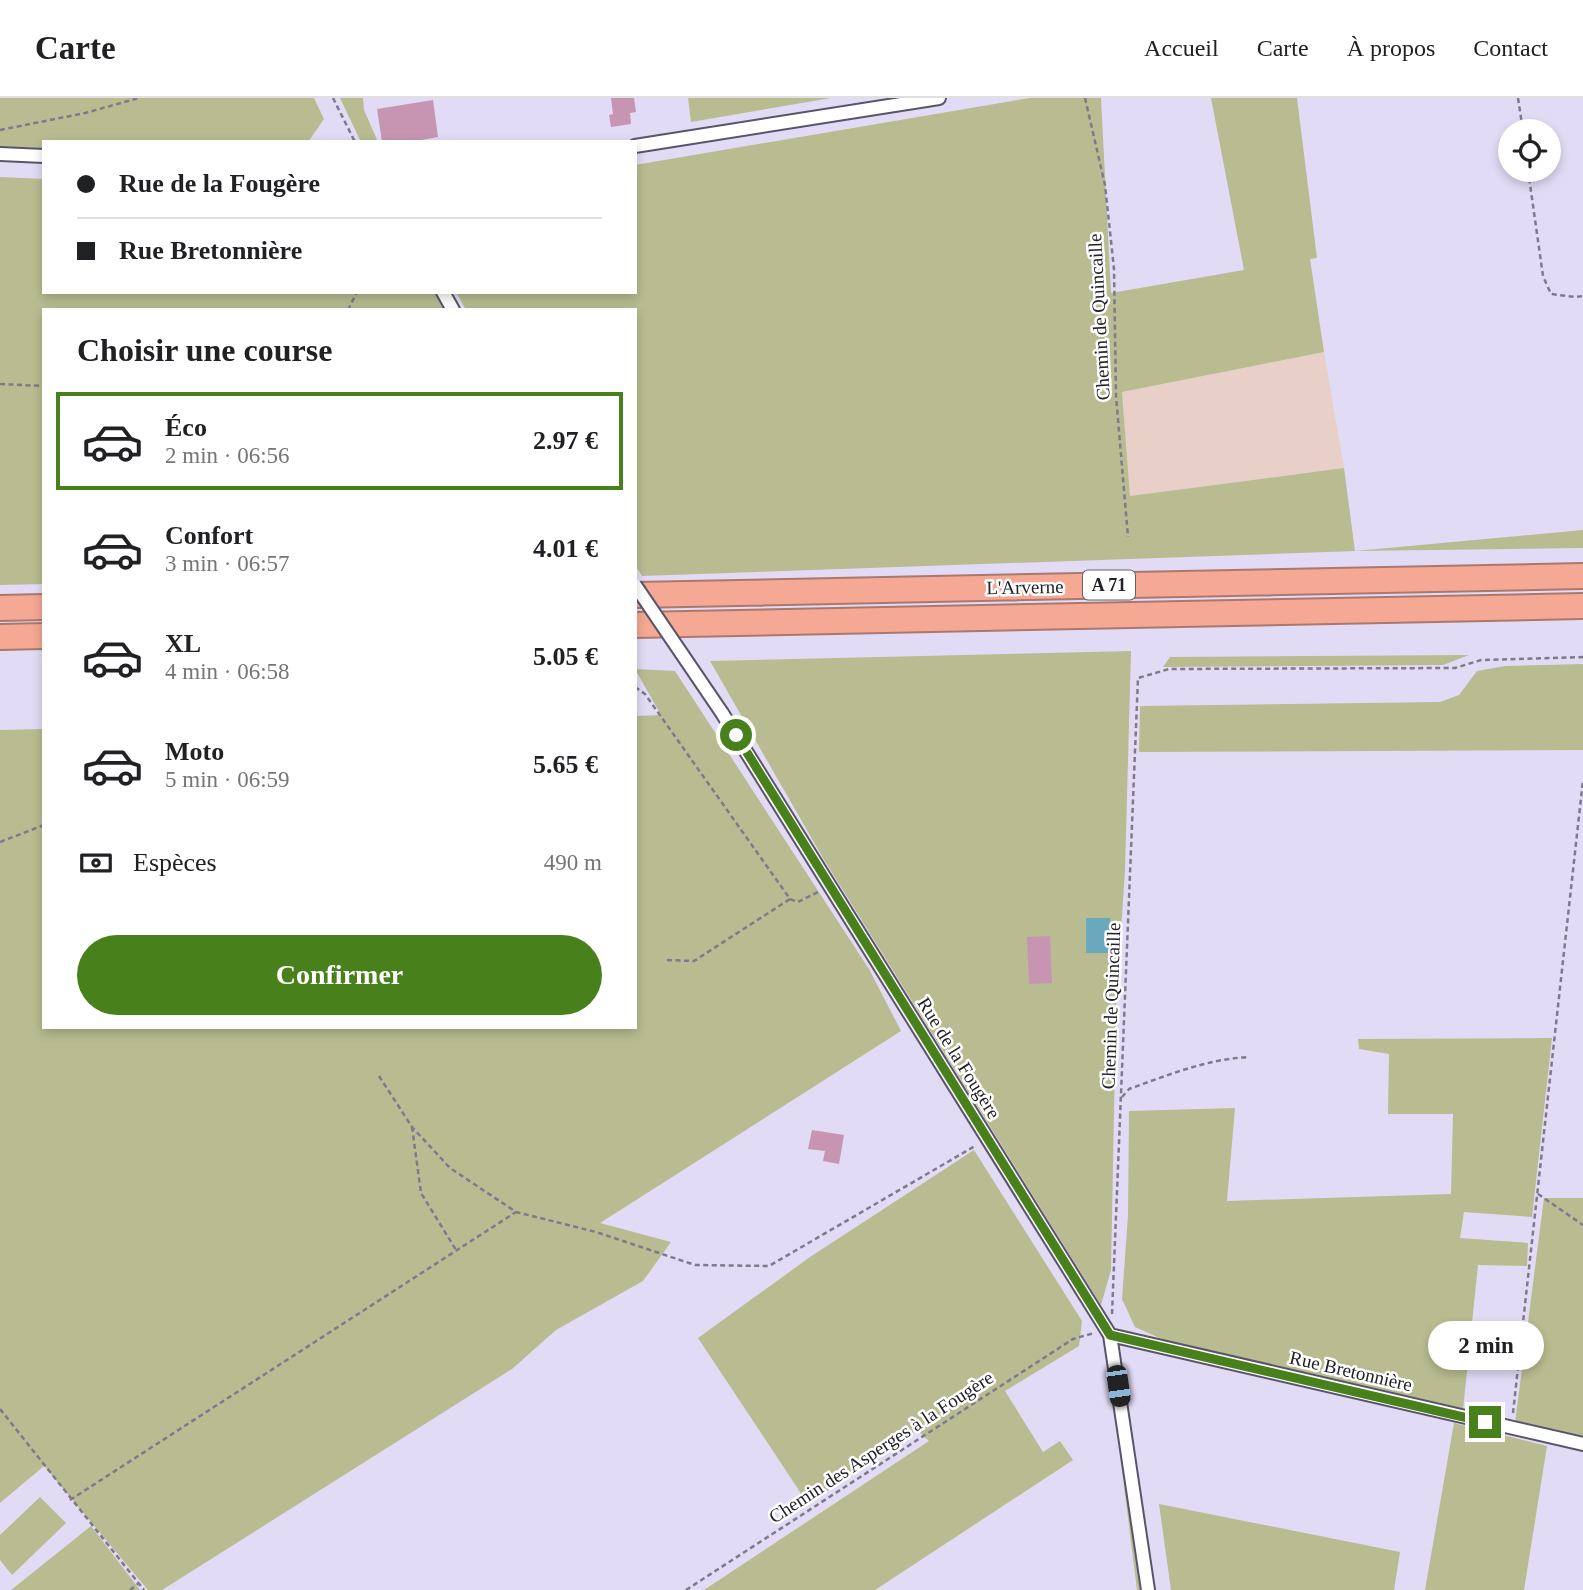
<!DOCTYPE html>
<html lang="fr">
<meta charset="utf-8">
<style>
:root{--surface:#fff;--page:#f6f6f6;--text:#202124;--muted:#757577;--line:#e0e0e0;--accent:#48811b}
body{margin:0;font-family:"Times New Roman",serif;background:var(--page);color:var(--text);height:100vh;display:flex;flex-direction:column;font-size:26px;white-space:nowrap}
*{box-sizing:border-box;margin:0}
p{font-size:23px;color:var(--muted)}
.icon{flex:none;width:38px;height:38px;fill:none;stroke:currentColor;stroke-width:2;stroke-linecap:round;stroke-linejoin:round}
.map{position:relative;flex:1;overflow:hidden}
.drawer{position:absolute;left:42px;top:210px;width:595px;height:721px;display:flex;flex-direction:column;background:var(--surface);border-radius:0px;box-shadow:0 4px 10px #0003}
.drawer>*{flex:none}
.banner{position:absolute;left:42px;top:42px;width:595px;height:154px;border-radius:0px;box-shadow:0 4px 10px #0003;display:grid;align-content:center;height:154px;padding:0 35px;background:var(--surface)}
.fabs{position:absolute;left:1498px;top:21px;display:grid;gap:14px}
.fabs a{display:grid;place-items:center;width:63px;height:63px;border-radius:50%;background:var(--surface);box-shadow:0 4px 10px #0003;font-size:35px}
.end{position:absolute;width:32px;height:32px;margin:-16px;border:9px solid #48811b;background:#fff;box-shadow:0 0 0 4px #fff}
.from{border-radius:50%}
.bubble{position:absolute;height:49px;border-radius:24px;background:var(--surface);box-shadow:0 4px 10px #0003;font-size:23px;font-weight:700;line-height:49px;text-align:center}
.car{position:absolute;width:21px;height:42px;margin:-21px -10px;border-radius:9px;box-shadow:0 0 5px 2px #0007;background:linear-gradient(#222 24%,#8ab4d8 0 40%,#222 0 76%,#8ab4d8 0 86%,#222 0)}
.banner b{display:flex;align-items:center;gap:24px;height:66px;font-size:26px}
.banner b+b{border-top:2px solid var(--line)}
.banner i{width:18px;height:18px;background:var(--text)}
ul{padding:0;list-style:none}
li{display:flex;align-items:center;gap:21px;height:98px;margin:0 14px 10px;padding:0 21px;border:4px solid transparent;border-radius:0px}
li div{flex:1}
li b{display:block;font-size:26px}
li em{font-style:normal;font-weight:700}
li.on{border-color:var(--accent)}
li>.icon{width:63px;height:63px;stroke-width:1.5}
h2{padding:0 35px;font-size:32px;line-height:84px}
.pay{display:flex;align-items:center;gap:18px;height:77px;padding:0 35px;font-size:26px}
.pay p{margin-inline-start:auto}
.button{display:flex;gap:14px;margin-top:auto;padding:14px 35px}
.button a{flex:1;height:80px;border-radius:42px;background:var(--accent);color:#fff;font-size:28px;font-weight:700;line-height:80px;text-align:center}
header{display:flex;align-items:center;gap:42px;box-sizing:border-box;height:98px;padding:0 35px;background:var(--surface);border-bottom:2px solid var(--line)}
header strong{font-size:33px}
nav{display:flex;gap:38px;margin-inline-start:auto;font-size:24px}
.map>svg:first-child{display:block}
</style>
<header>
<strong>Carte</strong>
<nav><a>Accueil</a><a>Carte</a><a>À propos</a><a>Contact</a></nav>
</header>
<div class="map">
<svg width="1583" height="1492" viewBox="0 0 1583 1492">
<rect width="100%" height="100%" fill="#e1dbf5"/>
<!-- industrial -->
<path fill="#e8cfc8" d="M1324,254L1344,370L1130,398L1122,294Z"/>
<!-- green -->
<path fill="#b8bc90" d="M0,0H314L324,21L308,44H44V50L0,49Z
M340,0H363L364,12L378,44H361Z
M688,0H831L691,24Z
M1030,0H1101L1111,195L1244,172L1211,0H1297L1317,160L1310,161L1324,254L1122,294L1130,398L1344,370L1355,453L1583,432V450L1355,453L642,478L635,467V212H466L456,194H635V67Z
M0,79L44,81V194H438L449,212H44V486L0,487Z
M1131,553L1125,772L1116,909L1111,1172L1101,1207L823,760L710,563Z
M1469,557L1443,567L1163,569L1170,559Z
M1583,566V652L1139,654L1140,608L1440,604L1459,597L1477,573L1505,568Z
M635,571L675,573L869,871L901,933L600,1125L671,1144L643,1183L556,1232L512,1271L162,1492H148L44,1368L0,1405V632L44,631V929H635V618L661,617Z
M1552,940L1532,1119L1464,1114L1460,1140L1528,1145L1527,1168L1478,1167L1463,1312L1173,1246L1135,1229L1122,1201L1128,1117L1129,1013L1235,1010L1227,1103L1451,1096L1453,1016H1388L1389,956L1359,951L1358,941Z
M974,1052L1082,1223L1079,1248L1005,1293L1043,1354L1060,1343L1073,1362L875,1492H704L929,1343L917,1332L808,1406L698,1240L810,1159Z
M1544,1100H1583V1341L1515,1325Z
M1110,1276L1141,1492H1137Z
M1454,1325L1547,1348L1524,1492H1425Z
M40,1399L66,1425L12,1477L0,1462V1437Z
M1159,1406L1400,1454L1394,1492H1171Z
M91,1428L140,1492H11Z"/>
<!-- water -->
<path fill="#6aa8be" d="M1086,820H1110V855H1086Z"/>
<!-- building -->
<path fill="#c795b1" d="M611,0H634L636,14L630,15L631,26L611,29L609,17L613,16Z
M433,2L438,39L410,44H382L377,11Z
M1050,838L1052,885L1029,886L1027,839Z
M812,1032L844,1037L839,1066L823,1063L825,1053L808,1051Z"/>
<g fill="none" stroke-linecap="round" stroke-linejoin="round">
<!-- minor casing -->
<g stroke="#5a546a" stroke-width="16">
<path id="minor" d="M635,48L939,0
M0,56L44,58
M443,194L453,212
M722,615L1110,1237L1148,1492
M1110,1237L1583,1346"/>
</g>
<!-- motorway casing -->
<g stroke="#ab786e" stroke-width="28">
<path id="motorway" d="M635,497L1583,478
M0,510L44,509
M635,527L1583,508
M0,539L44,538"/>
</g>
<!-- path -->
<path stroke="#7e7a8b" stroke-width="2.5" stroke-dasharray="5 3.5" stroke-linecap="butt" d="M333,0L355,44
M1085,0L1105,87L1114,171L1116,298L1128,439
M1518,0L1523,33
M0,32L85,15L139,0
M1528,72L1543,178L1551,196L1575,199L1583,198
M348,212L357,194
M0,286L44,288
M635,589L645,596L790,801L798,804L818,794
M0,744L44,727
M667,862L694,863L790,801
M379,978L412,1029L450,1070L516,1114L596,1134L695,1167L769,1168L975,1048
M1122,999L1129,991C1168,977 1207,961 1249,959
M412,1029L421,1095L456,1152
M1538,1096L1583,1127
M1112,1216L1138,580L1169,571L1455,570L1481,562L1583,559
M0,1311L144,1492
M1513,1315L1583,682
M70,1402L516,1114
M130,1492L139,1485
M686,1492L1073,1241L1094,1235"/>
<!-- minor -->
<use href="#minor" stroke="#fff" stroke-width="12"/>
<!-- motorway -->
<use href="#motorway" stroke="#f5a893" stroke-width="24"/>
<!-- minor-bridge casing -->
<g stroke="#5a546a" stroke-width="16" stroke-linecap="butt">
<path id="minor-bridge" d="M635,487L722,615"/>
</g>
<!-- minor-bridge -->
<use href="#minor-bridge" stroke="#fff" stroke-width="12"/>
</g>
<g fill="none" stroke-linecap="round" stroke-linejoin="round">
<!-- route -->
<path stroke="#48811b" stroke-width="9" d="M736,637L1110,1237L1485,1324"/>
</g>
<g text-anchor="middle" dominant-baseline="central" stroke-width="5" stroke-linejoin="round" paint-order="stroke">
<!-- shield labels -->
<rect fill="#fff" stroke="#646369" stroke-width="2" x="1083" y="472.5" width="52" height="29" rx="5"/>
<g font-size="18" font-weight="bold" fill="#222029">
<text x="1109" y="487">A 71</text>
</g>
<!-- street labels -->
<g font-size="19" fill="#222029" stroke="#fff">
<text transform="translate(1099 219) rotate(-93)">Chemin de Quincaille</text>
<text transform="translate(1025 489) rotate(-1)">L'Arverne</text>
<text transform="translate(1111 908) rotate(-88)">Chemin de Quincaille</text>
<text transform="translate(959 960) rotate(58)">Rue de la Fougère</text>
<text transform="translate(1351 1273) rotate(13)">Rue Bretonnière</text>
<text transform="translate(881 1349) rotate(-33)">Chemin des Asperges à la Fougère</text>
</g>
</g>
</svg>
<div class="fabs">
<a><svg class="icon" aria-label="locate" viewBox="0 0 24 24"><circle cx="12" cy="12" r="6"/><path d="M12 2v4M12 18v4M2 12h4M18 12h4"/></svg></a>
</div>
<i class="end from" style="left:736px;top:637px"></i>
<i class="end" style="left:1485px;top:1324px"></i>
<div class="bubble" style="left:1428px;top:1223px;width:116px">2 min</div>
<i class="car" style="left:1118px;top:1288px;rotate:172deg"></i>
<div class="banner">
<b><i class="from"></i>Rue de la Fougère</b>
<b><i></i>Rue Bretonnière</b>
</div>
<section class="drawer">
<h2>Choisir une course</h2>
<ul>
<li class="on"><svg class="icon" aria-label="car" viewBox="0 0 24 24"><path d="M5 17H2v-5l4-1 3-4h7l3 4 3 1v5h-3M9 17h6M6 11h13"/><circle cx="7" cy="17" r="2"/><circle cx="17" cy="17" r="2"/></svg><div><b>Éco</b><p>2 min · 06:56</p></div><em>2.97 €</em></li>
<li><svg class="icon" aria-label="car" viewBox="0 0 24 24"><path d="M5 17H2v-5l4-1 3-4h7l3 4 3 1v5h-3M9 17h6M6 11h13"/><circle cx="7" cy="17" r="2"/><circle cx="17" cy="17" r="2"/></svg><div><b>Confort</b><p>3 min · 06:57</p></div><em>4.01 €</em></li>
<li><svg class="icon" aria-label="car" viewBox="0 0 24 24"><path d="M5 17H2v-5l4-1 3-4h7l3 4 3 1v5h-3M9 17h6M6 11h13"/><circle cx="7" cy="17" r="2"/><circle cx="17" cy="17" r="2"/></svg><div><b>XL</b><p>4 min · 06:58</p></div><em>5.05 €</em></li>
<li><svg class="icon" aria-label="car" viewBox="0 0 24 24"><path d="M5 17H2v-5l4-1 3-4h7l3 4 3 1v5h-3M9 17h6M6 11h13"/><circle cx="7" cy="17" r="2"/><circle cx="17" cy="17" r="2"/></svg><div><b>Moto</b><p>5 min · 06:59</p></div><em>5.65 €</em></li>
</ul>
<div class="pay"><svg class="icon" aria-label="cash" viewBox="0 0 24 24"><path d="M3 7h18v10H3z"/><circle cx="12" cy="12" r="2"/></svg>Espèces<p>490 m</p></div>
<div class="button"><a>Confirmer</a></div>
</section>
</div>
